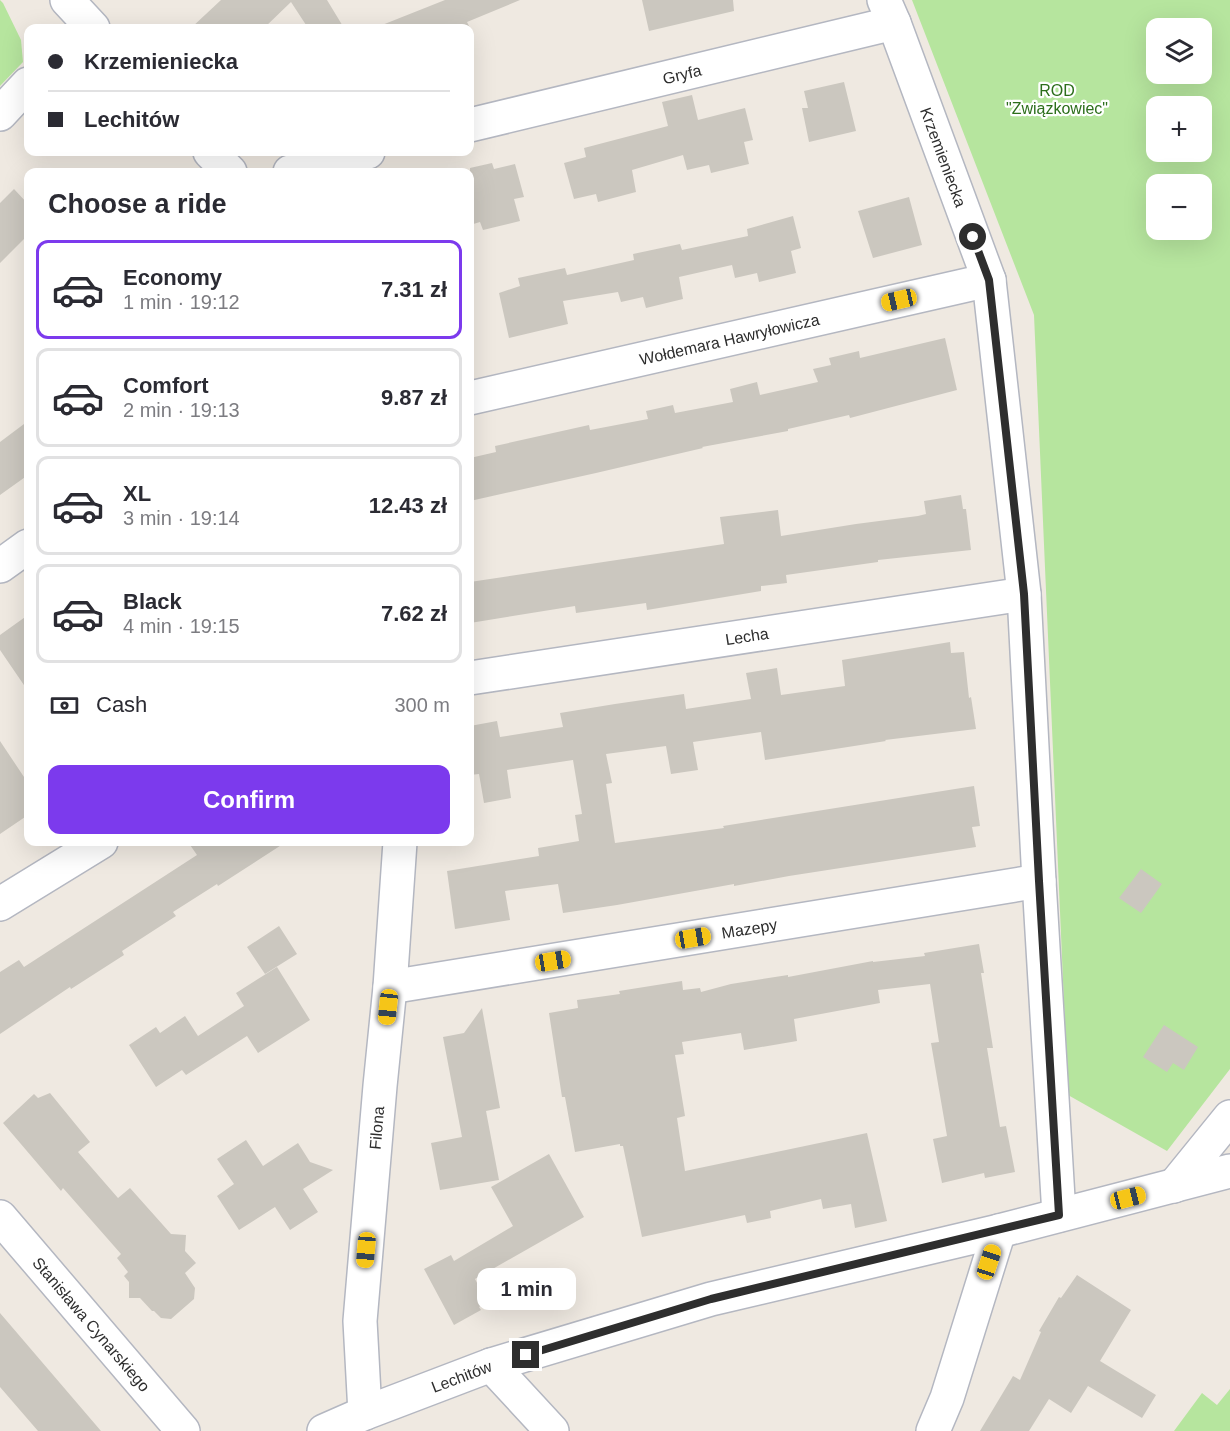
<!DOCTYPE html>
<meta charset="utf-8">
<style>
:root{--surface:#fff;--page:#f2f2f3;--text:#2b2b33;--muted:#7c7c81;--line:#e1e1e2;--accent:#7c3aed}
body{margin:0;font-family:Arial,sans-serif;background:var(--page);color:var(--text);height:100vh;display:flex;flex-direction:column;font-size:22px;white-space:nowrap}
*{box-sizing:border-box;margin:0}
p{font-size:20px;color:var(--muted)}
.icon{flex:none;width:33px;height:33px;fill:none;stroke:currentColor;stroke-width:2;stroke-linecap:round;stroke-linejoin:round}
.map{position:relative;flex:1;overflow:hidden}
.panel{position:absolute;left:24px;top:168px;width:450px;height:678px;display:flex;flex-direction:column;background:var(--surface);border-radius:12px;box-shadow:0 6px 24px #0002}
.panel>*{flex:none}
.top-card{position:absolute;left:24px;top:24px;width:450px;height:132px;border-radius:12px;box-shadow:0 6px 24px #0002;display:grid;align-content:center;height:132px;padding:0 24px;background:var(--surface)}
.controls{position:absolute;left:1146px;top:18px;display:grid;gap:12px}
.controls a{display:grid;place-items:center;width:66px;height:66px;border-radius:12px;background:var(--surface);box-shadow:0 6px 24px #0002;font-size:30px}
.end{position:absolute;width:27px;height:27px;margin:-14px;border:8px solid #2e2e2e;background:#fff;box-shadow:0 0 0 3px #fff}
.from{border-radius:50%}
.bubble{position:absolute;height:42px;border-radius:12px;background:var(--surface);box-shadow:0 6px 24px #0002;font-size:20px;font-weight:600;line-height:42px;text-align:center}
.car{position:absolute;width:18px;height:36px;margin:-18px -9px;border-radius:8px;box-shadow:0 0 4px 2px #0007;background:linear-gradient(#f5c518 24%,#345 0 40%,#f5c518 0 76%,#345 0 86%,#f5c518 0)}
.top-card b{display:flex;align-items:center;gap:21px;height:57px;font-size:22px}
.top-card b+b{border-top:2px solid var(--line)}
.top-card i{width:15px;height:15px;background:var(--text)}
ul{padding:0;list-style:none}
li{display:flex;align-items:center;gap:18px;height:99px;margin:0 12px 9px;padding:0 12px;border:3px solid var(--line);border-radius:12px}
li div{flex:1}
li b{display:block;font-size:22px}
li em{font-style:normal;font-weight:600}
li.on{border-color:var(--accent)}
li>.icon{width:54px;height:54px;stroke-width:1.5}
h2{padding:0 24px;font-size:27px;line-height:72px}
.pay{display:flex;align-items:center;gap:15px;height:66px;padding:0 24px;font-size:22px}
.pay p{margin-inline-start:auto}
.cta{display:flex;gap:12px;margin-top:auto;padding:12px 24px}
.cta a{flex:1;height:69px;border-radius:12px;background:var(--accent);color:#fff;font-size:24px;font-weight:600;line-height:69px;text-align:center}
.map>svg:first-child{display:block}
</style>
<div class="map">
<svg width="1230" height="1431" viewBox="0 0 1230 1431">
<rect width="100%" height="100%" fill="#efe9e1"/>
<!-- green -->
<path fill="#b6e59e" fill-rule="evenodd" d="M0,0L3,3L21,40L23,62L0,86Z
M912,0H1230V1069L1167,1151L1068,1095L1034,315ZM1156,28H1202V74H1156ZM1156,106H1202V152H1156ZM1156,184H1202V230H1156Z
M1230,1389V1431H1174L1202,1393L1217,1405Z"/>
<!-- building -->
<path fill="#cbc7bf" d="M221,0H327L344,28H308L291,2L264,28H191Z
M445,0H520L467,22L470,28H378L377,27Z
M642,0H733L734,11L649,31Z
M844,82L856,131L809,142L802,108H808L804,91Z
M692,95L698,120L745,108L753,140L744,142L749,164L711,173L709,165L687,170L683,155L632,170L636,192L598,202L596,194L574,199L564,163L586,157L584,148L668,126L662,102Z
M492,163L494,169L515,164L524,197L514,199L520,221L483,230L480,222L470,225V168Z
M14,189L28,204V235L0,263V203Z
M909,197L922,245L873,258L858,211Z
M793,216L801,248L791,251L796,273L759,282L757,273L735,278L732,265L679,277L683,299L646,308L643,297L621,302L618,292L563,301L568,324L509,338L499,293L520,286L518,278L565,268L567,275L634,260L633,254L680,244L682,250L748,236L747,229Z
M945,338L957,390L850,418L849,415L788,429V431L702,447L703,448L596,473L470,501V458L496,452L495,446L589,425L590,430L648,419L646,411L673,405L675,413L733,402L730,389L757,382L760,395L818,382L813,369L831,365L829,358L859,351L860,358Z
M28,421V475L0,495V442Z
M961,495L963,509H966L971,550L878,560V562L786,575L787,583L761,586V591L647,610L646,603L576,613L575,606L470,623V582L724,544L720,517L778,510L781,536L856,524L918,516L926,514L924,501Z
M28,615V691L0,650V635Z
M950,642L951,653L964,652L969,698L971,697L976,729L885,740L886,741L765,760L761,732L693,742L698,770L671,774L666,746L606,754L612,783L606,784L615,843L724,828L723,826L974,786L980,826L972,827L976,847L789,876L734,886V884L617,905L563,913L558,884L505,891L510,920L455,929L447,871L539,856L538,848L579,841L575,815L582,814L573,760L507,770L511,798L484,803L479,774L470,775V726L497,721L500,737L563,727L560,713L615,704L684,694L686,709L751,699L746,673L777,668L781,695L845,686L842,660Z
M0,741L28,783V815L0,834Z
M188,842H286L218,886L217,884L173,912L176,916L122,951L124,955L71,989L70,987L0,1034V972L19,960L24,967L197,855Z
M1141,869L1162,884L1141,913L1119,898Z
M279,926L297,954L265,974L247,947Z
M979,944L984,973H981L993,1048H987L1000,1127L1006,1126L1015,1172L985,1178L984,1173L942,1183L933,1139L947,1136L931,1043L939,1042L930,984L878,990L880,1003L794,1019L797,1041L744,1050L741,1033L682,1042L684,1054L675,1055L685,1116L677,1118L685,1171L867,1133L887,1221L855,1228L851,1204L823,1209L821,1199L770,1211L771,1218L747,1223L745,1215L642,1237L623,1146H620V1144L575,1152L565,1097H562L549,1013L578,1008L577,1000L620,994L619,991L682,981L683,990L700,988L701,992L731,984L788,975V977L873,961V962L925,956L924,953Z
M277,967L310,1020L258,1053L247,1036L186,1075L182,1070L156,1087L129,1045L156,1027L160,1033L185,1016L198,1036L244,1006L236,993Z
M482,1008L500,1108L486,1111L499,1180L440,1190L431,1143L462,1137L443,1037L464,1033Z
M1164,1025L1198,1047L1184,1070L1173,1063L1167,1072L1143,1057Z
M50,1093L90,1142L78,1152L118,1198L130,1188L171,1234L186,1235L185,1251L196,1263L185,1273L195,1288L194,1299L171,1319L161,1318L154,1311H152L140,1298H129V1282L124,1276L128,1272L117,1258L121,1254L63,1188L61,1191L3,1123L34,1094L38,1098Z
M246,1140L263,1166L298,1143L310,1162L333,1170L303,1189L318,1212L290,1230L275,1207L239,1230L217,1196L234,1184L217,1159Z
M549,1154L584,1217L475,1279L487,1302L479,1307L481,1310L454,1325L424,1269L451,1255L454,1261L513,1226L491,1187Z
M1077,1275L1131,1310L1100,1361L1156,1395L1142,1418L1088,1386L1071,1413L1049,1399L1029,1431H980L1013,1376L1020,1380L1041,1332L1039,1331L1059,1297L1061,1298Z
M0,1313L101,1431H38L0,1387Z"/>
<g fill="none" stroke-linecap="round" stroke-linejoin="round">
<!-- minor casing -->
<g stroke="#b4b7c1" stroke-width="36">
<g id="minor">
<path d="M67,0L93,28"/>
<path id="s1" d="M884,0L894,23L989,280L1024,594L1039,881L1059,1215"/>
<path d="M0,114L28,84"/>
<path id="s2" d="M470,125L894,23"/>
<path d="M210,152L230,172"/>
<path d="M290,172L368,152"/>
<path id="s3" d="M470,398L989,280"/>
<path d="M0,566L28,546"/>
<path id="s4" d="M470,678L1024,594"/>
<path d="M0,904L101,842"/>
<path id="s5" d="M390,987L1039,881"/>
<path d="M1174,1186L1230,1117"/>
<path id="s6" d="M0,1217L183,1431"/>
<path d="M491,1365L552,1431"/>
<path id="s7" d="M365,1413L360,1321L380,1086L390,987L400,842"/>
<path id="s8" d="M324,1431L365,1413L491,1365L711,1299L999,1231L1230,1171"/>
<path d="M933,1431L947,1398L999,1231"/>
</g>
</g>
<!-- minor -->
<use href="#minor" stroke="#fff" stroke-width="33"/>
</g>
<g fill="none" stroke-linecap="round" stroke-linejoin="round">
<!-- route -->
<path stroke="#2e2e2e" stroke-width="8" d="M526,1355L711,1299L1059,1215L1039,881L1024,594L989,280L973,237"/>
</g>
<g text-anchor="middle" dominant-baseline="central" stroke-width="4.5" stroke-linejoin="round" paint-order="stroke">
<!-- street labels -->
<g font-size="16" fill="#2e2e2e" stroke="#fff">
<text stroke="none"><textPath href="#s2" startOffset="218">Gryfa</textPath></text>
<text stroke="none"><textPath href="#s1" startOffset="168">Krzemieniecka</textPath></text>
<text stroke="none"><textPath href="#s3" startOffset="266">Wołdemara Hawryłowicza</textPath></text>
<text stroke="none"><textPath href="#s4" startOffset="280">Lecha</textPath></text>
<text stroke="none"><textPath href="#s5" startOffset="364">Mazepy</textPath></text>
<text stroke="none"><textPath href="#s7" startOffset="286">Filona</textPath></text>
<text stroke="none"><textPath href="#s6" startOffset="141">Stanisława Cynarskiego</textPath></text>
<text stroke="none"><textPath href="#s8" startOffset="148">Lechitów</textPath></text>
</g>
<!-- park labels -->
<g font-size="16" fill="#2c6e1b" stroke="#fff">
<text x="1057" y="90">ROD<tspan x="1057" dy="18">"Związkowiec"</tspan></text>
</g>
</g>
</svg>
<div class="controls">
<a><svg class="icon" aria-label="layers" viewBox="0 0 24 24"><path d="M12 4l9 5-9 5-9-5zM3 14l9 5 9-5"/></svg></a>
<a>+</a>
<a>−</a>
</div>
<i class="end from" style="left:973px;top:237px"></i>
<i class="end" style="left:526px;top:1355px"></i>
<div class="bubble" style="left:477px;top:1268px;width:99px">1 min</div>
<i class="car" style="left:899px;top:300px;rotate:257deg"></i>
<i class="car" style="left:693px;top:938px;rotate:80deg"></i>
<i class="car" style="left:553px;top:961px;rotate:81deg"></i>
<i class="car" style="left:388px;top:1007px;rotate:186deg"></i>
<i class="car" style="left:1128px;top:1198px;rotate:76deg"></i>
<i class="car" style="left:366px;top:1250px;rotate:185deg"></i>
<i class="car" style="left:989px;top:1262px;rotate:18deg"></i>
<div class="top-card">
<b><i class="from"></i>Krzemieniecka</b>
<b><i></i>Lechitów</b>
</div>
<section class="panel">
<h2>Choose a ride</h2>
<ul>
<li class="on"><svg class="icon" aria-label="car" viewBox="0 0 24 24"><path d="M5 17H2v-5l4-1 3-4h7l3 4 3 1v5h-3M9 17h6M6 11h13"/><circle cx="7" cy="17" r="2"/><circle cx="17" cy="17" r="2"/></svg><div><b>Economy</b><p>1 min · 19:12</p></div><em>7.31 zł</em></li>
<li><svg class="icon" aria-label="car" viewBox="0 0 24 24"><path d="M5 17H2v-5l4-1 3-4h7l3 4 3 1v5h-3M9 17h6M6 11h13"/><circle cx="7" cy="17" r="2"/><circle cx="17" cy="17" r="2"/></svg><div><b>Comfort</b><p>2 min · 19:13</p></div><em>9.87 zł</em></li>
<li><svg class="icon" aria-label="car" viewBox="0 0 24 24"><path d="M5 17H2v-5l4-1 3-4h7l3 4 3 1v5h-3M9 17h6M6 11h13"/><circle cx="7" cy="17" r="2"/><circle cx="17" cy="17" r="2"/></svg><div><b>XL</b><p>3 min · 19:14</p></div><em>12.43 zł</em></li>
<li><svg class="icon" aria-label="car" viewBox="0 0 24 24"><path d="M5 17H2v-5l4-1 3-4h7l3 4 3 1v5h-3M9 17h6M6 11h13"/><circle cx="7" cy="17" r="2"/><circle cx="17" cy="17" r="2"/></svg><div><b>Black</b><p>4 min · 19:15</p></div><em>7.62 zł</em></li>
</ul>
<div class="pay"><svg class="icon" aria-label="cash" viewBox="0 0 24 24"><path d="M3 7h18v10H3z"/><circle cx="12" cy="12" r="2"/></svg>Cash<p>300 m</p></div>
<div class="cta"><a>Confirm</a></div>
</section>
</div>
